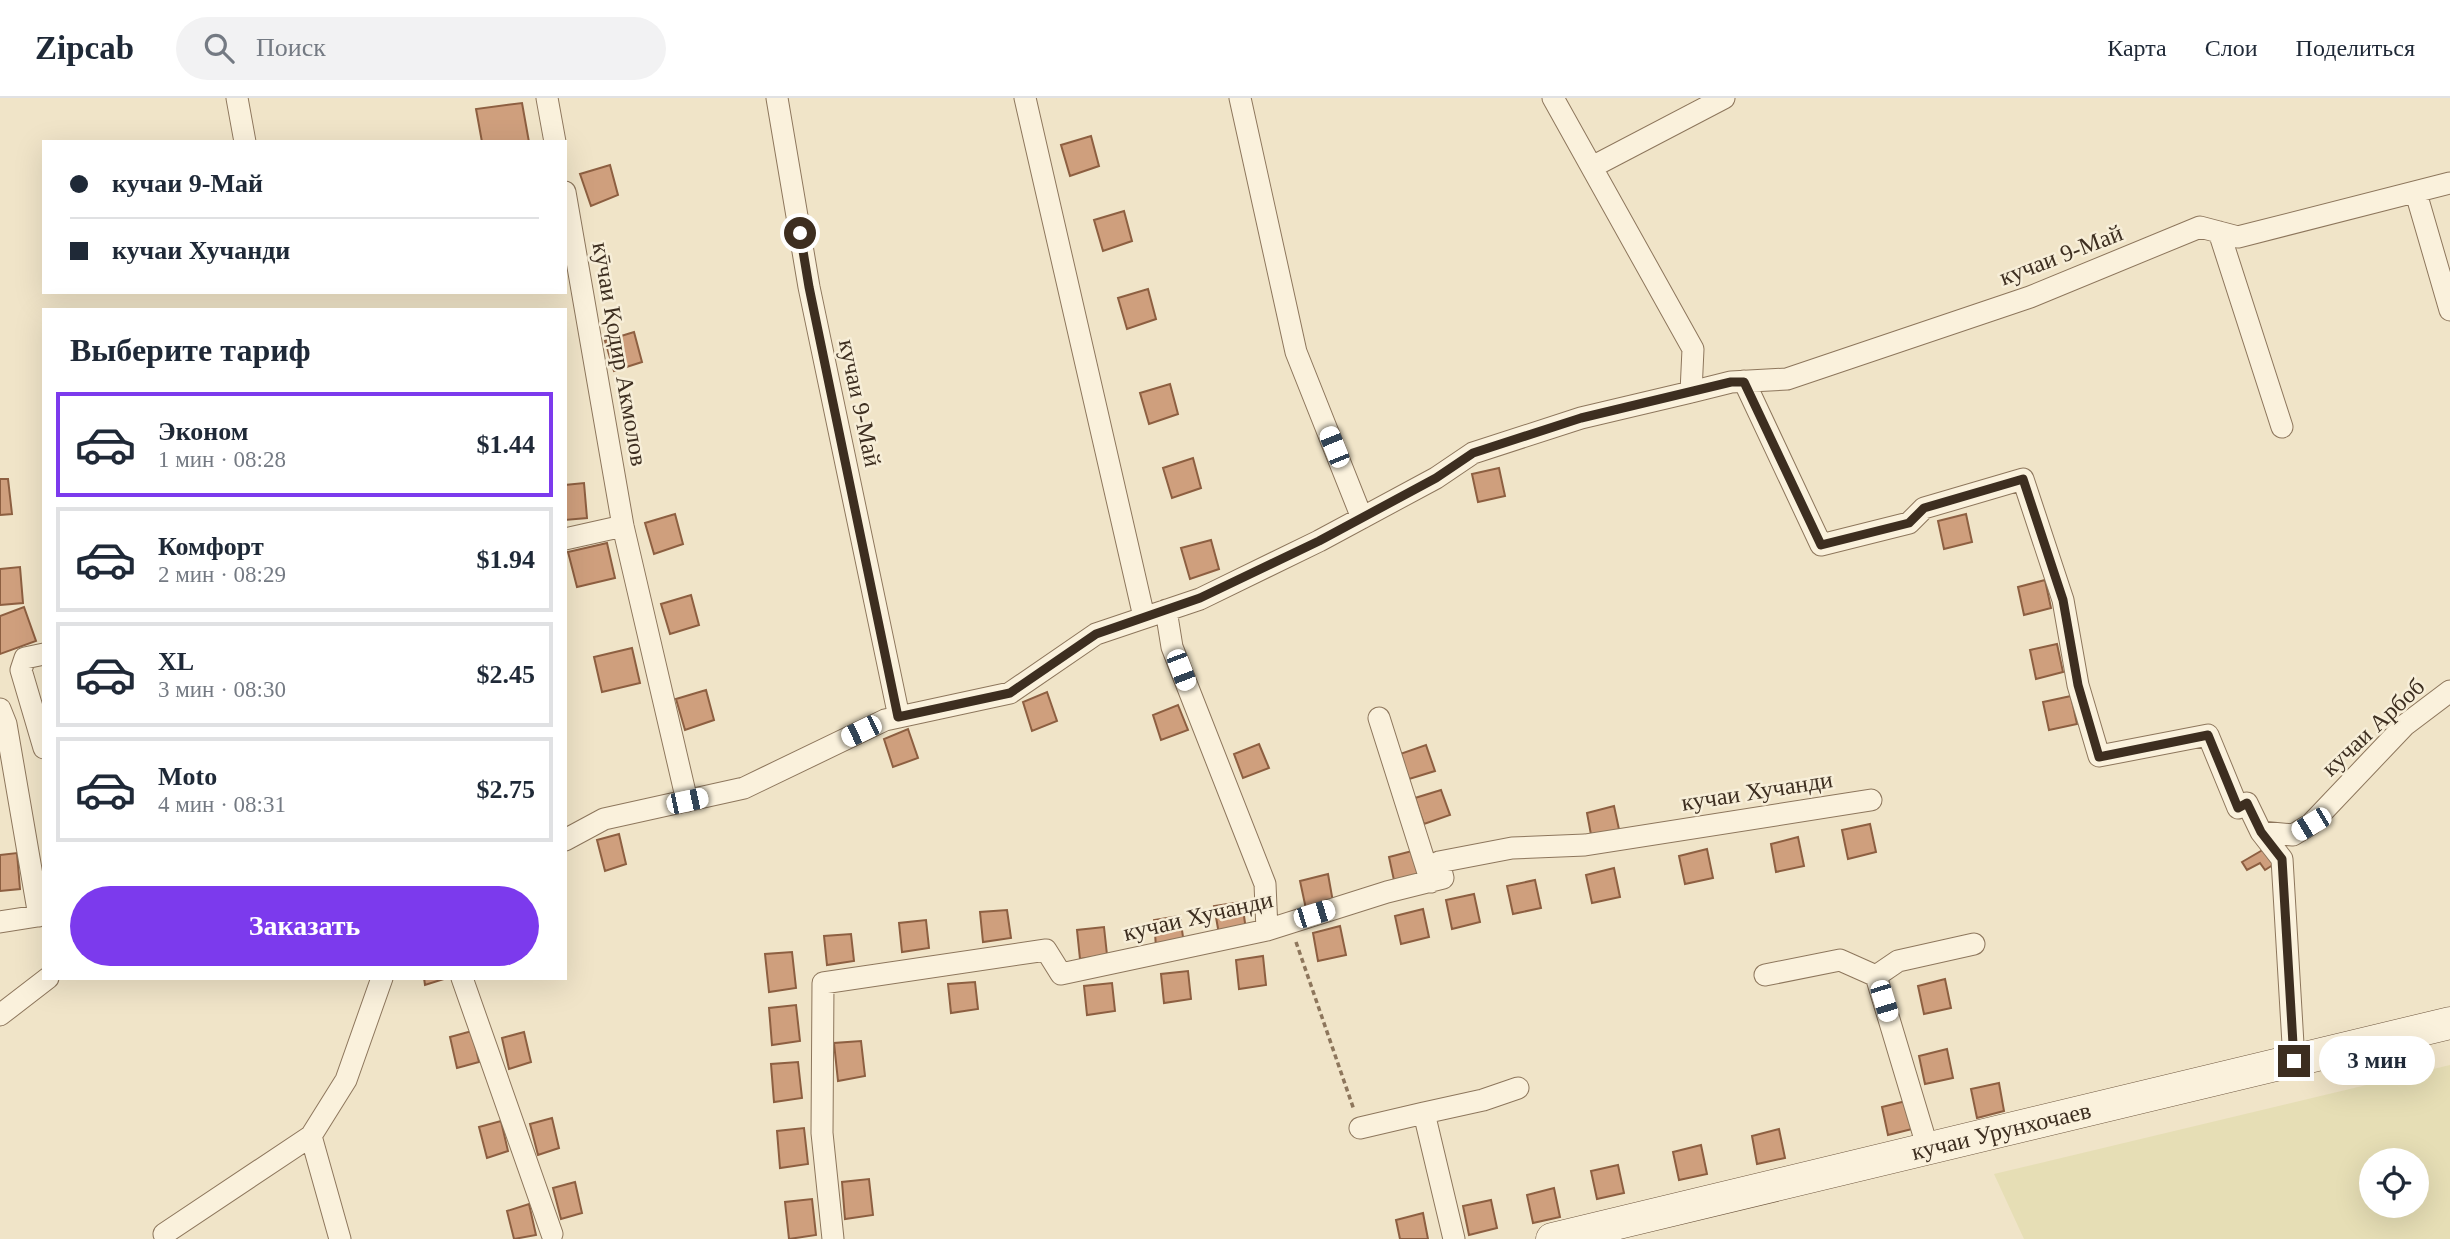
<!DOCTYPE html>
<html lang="ru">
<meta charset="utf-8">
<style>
:root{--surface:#fff;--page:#f2f2f3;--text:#1f2937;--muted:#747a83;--line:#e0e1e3;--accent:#7c3aed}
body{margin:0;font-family:"Times New Roman",serif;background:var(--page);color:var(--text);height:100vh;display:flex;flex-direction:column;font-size:26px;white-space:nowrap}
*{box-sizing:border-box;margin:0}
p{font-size:23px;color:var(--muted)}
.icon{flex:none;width:38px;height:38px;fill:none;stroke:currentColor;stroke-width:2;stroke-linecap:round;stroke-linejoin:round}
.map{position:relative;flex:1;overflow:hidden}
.details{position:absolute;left:42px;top:210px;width:525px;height:672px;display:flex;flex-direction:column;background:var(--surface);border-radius:0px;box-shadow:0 7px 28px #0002}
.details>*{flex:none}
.guide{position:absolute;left:42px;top:42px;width:525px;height:154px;border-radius:0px;box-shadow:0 7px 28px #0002;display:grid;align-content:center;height:154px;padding:0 28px;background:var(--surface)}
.fabs{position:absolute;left:2359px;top:1050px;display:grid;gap:14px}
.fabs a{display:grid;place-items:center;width:70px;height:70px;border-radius:50%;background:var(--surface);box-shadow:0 7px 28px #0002;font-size:35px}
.end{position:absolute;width:32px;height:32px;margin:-16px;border:9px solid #3d2e20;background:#fff;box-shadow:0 0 0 4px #fff}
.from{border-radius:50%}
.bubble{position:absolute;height:49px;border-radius:24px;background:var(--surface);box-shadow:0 7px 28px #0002;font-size:23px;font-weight:700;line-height:49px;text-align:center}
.car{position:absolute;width:21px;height:42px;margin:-21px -10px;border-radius:9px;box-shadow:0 0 5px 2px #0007;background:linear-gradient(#fff 24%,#345 0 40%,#fff 0 76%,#345 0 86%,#fff 0)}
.guide b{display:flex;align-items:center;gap:24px;height:66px;font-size:26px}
.guide b+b{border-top:2px solid var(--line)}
.guide i{width:18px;height:18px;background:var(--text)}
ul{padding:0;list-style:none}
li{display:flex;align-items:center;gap:21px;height:105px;margin:0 14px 10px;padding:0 14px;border:4px solid var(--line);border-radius:0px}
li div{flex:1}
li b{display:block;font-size:26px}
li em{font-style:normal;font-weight:700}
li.on{border-color:var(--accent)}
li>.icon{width:63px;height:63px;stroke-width:1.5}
h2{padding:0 28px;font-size:32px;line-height:84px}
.primary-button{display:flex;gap:14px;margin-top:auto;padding:14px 28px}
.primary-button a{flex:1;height:80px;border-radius:42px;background:var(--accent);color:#fff;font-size:28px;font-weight:700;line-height:80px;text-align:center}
header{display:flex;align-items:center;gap:42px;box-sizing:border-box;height:98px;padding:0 35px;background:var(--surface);border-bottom:2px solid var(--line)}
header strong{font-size:33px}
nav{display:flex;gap:38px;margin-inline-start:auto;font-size:24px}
.search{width:490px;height:63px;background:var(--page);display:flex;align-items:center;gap:18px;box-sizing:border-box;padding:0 24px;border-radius:38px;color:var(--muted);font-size:26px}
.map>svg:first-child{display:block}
</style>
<header>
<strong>Zipcab</strong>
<div class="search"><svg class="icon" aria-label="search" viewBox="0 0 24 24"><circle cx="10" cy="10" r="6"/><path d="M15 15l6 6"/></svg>Поиск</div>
<nav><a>Карта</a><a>Слои</a><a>Поделиться</a></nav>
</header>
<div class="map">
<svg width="2450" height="1141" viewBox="0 0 2450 1141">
<rect width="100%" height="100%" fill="#f0e4c8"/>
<!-- farmland -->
<path fill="#e6deb5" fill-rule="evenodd" d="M2450,967V1141H2024L1994,1076ZM2371,1062H2417V1108H2371Z"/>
<!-- building -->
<path fill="#cf9f7d" stroke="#8d5f41" stroke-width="2" d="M522,5L529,44H482L476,11Z
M1091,38L1099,68L1070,78L1061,47Z
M610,67L618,97L591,108L580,76Z
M1124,113L1132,143L1103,153L1094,122Z
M1148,191L1156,221L1127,231L1118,200Z
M634,234L642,264L614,273L605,243Z
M1170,286L1178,316L1149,326L1140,295Z
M1193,360L1201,390L1172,400L1163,370Z
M1499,370L1505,398L1478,404L1472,376Z
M0,381H8L12,416L0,417Z
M584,385L587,420L565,422V387Z
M675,416L683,446L654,456L645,425Z
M1966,416L1972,444L1944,451L1938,423Z
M1211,442L1219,471L1190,481L1181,450Z
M607,445L615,480L577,489L568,454Z
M20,469L23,505L0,507V471Z
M2045,482L2051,510L2024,517L2018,489Z
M691,497L699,527L670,536L661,506Z
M24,509L36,543L0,556V518Z
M2057,546L2063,574L2036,581L2030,552Z
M632,550L640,585L602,594L594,559Z
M706,592L714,622L685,632L676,601Z
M1047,594L1057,623L1032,633L1023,604Z
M2071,598L2077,626L2049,632L2043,604Z
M1178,607L1188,632L1161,642L1153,617Z
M908,631L918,660L893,669L884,641Z
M1259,646L1269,670L1243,680L1234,656Z
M1426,647L1435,673L1409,681L1400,656Z
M1441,692L1450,717L1424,726L1415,700Z
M1614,708L1620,736L1592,742L1587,715Z
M1870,726L1876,754L1848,761L1842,732Z
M619,736L626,766L605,773L597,742Z
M1798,739L1804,768L1776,774L1771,746Z
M2266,750L2276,765L2265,772L2260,765L2247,772L2242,764Z
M1707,751L1713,780L1685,786L1679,758Z
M1416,752L1422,781L1395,787L1389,759Z
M17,755L20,791L0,793V757Z
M1614,770L1620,799L1592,805L1586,777Z
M1328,776L1333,804L1306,811L1300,783Z
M1535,782L1541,810L1513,816L1507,788Z
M1474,796L1480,824L1452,831L1446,802Z
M1242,804L1246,832L1219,836L1214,808Z
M1423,811L1429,839L1401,846L1395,818Z
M1007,812L1011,840L983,844L980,814Z
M1180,818L1184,846L1156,849L1154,822Z
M926,822L929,850L902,854L899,825Z
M1340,828L1346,857L1318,863L1313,835Z
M1104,829L1107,857L1080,861L1077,832Z
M851,836L854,863L827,867L824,838Z
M792,854L796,890L769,894L765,856Z
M1263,858L1266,887L1239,891L1236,862Z
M1188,873L1191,901L1164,905L1161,876Z
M424,880H447L425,887Z
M1945,881L1951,910L1924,916L1918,888Z
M975,884L978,911L951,915L948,886Z
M1112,885L1115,913L1087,917L1084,888Z
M796,907L800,943L772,947L769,910Z
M472,933L479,964L457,970L450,939Z
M524,934L531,964L509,971L502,940Z
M861,943L865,978L838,983L834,945Z
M1947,951L1953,980L1925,986L1919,958Z
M798,964L802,1000L774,1004L771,966Z
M1999,985L2004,1013L1977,1020L1971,991Z
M1910,1002L1916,1030L1888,1037L1882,1009Z
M552,1020L559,1050L538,1057L530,1026Z
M501,1023L508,1053L487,1060L479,1029Z
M804,1030L808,1066L780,1070L777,1033Z
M1779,1031L1785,1060L1757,1066L1752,1038Z
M1701,1047L1707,1076L1679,1082L1673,1054Z
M1618,1067L1624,1095L1597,1101L1591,1073Z
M869,1081L873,1117L845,1121L842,1084Z
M575,1084L582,1115L561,1121L553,1090Z
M1554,1090L1560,1119L1533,1125L1527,1097Z
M812,1101L816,1137L789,1141L785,1104Z
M1491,1102L1497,1130L1469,1137L1463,1108Z
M529,1106L536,1137L514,1141L507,1113Z
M1423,1115L1428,1141H1400L1396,1122Z"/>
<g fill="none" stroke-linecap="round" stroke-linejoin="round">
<!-- street casing -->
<g stroke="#8d765c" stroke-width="23">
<path id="street" d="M237,0L245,44
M547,0L555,44
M777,0L809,189L899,619
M1025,0L1144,519
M1240,0L1296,254L1362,420
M1553,0L1693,251L1691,294
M1592,69L1724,0
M565,94L623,428L687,703
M2416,95L2450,212
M2219,134L2282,329
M1744,283L1821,447L1909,425L1924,410L2023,381L2063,502L2078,587L2099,658L2208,637L2238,710L2247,705L2261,734L2282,761L2294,963
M565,441L623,428
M1166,512L1172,549L1265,786L1267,832
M44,556L25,560L21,572L44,650
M0,611L6,626L39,818
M1379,620L1431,784
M2261,734L2293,737L2311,726L2405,627L2450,593
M565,742L604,721L744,690L885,622L1010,595L1096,536L1200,501L1319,443L1436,380L1473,355L1581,320L1691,294L1731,284L1787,281L2030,199L2200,129L2238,139L2450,85
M0,824L44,817
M1765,877L1840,862L1876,878
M462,880L552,1136
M0,917L48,880
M1424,1015L1483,1002L1518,990
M1360,1030L1424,1015L1454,1141
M1928,1051L1876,878L1898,863L1974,846
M164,1136L311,1038
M340,1141L311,1038L346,982L382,880
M833,1141L822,1035L823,885L1046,852L1061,876L1267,832L1387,794L1443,780L1439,764L1512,750L1585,747L1871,702"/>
</g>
<!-- secondary casing -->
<g stroke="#6f573f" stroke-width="33">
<g id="secondary">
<path id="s1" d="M1552,1141L2450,925"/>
</g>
</g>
<!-- path -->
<path stroke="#8d765c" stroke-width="3.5" stroke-dasharray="5 3.5" stroke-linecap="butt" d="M1296,844L1354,1012"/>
<!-- street -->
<use href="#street" stroke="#faf1dc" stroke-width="21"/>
<!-- secondary -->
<use href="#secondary" stroke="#faf1dc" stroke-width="32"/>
</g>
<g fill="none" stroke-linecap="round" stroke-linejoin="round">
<!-- route -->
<path stroke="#3d2e20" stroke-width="9" d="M800,135L809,189L898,619L1010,595L1096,536L1200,500L1319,443L1436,380L1473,355L1581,320L1731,284H1744L1821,447L1909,425L1924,410L2023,381L2063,502L2078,587L2099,659L2208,637L2238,710L2247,705L2261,734L2282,761L2294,963"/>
</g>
<g text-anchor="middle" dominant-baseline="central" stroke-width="5" stroke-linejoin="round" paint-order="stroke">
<!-- street labels -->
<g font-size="24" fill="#3d2e20" stroke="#f7eed8">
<text transform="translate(2061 157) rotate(-21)">кучаи 9-Май</text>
<text transform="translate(620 256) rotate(80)">кӯчаи Қодир Акмолов</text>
<text transform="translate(860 305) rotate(78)">кучаи 9-Май</text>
<text transform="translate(2373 629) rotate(-43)">кучаи Арбоб</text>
<text transform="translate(1757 693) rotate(-9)">кучаи Хучанди</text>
<text transform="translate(1198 818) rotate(-13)">кучаи Хучанди</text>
<text stroke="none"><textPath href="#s1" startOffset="462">кучаи Урунхочаев</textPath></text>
</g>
</g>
</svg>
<div class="fabs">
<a><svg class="icon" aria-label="locate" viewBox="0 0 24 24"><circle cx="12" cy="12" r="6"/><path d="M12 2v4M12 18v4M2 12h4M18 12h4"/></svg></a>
</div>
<i class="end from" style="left:800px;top:135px"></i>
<i class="end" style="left:2294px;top:963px"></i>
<div class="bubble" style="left:2319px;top:938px;width:116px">3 мин</div>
<i class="car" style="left:1334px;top:349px;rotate:338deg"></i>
<i class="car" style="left:1181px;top:572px;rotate:159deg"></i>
<i class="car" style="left:861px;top:633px;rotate:244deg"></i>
<i class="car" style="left:687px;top:703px;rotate:78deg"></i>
<i class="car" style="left:2311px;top:726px;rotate:239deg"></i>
<i class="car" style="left:1314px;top:816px;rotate:73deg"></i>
<i class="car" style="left:1884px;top:903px;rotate:163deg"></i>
<div class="guide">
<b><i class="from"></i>кучаи 9-Май</b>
<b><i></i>кучаи Хучанди</b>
</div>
<section class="details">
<h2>Выберите тариф</h2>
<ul>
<li class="on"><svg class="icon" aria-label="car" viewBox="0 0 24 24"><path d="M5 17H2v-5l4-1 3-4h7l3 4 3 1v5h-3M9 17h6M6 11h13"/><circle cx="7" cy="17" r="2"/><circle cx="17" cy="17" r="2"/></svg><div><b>Эконом</b><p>1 мин · 08:28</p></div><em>$1.44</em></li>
<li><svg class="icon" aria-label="car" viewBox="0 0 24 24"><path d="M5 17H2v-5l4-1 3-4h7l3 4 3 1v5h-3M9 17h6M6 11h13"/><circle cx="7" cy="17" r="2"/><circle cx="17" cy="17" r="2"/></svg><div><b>Комфорт</b><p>2 мин · 08:29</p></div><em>$1.94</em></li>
<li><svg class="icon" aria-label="car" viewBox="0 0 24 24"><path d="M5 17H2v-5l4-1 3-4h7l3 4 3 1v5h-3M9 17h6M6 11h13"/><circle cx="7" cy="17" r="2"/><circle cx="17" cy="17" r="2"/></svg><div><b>XL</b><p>3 мин · 08:30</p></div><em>$2.45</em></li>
<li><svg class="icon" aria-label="car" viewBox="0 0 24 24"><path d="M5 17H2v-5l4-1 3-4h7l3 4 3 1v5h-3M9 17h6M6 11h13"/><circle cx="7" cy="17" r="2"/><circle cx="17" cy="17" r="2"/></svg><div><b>Moto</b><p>4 мин · 08:31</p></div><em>$2.75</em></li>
</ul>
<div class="primary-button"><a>Заказать</a></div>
</section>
</div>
